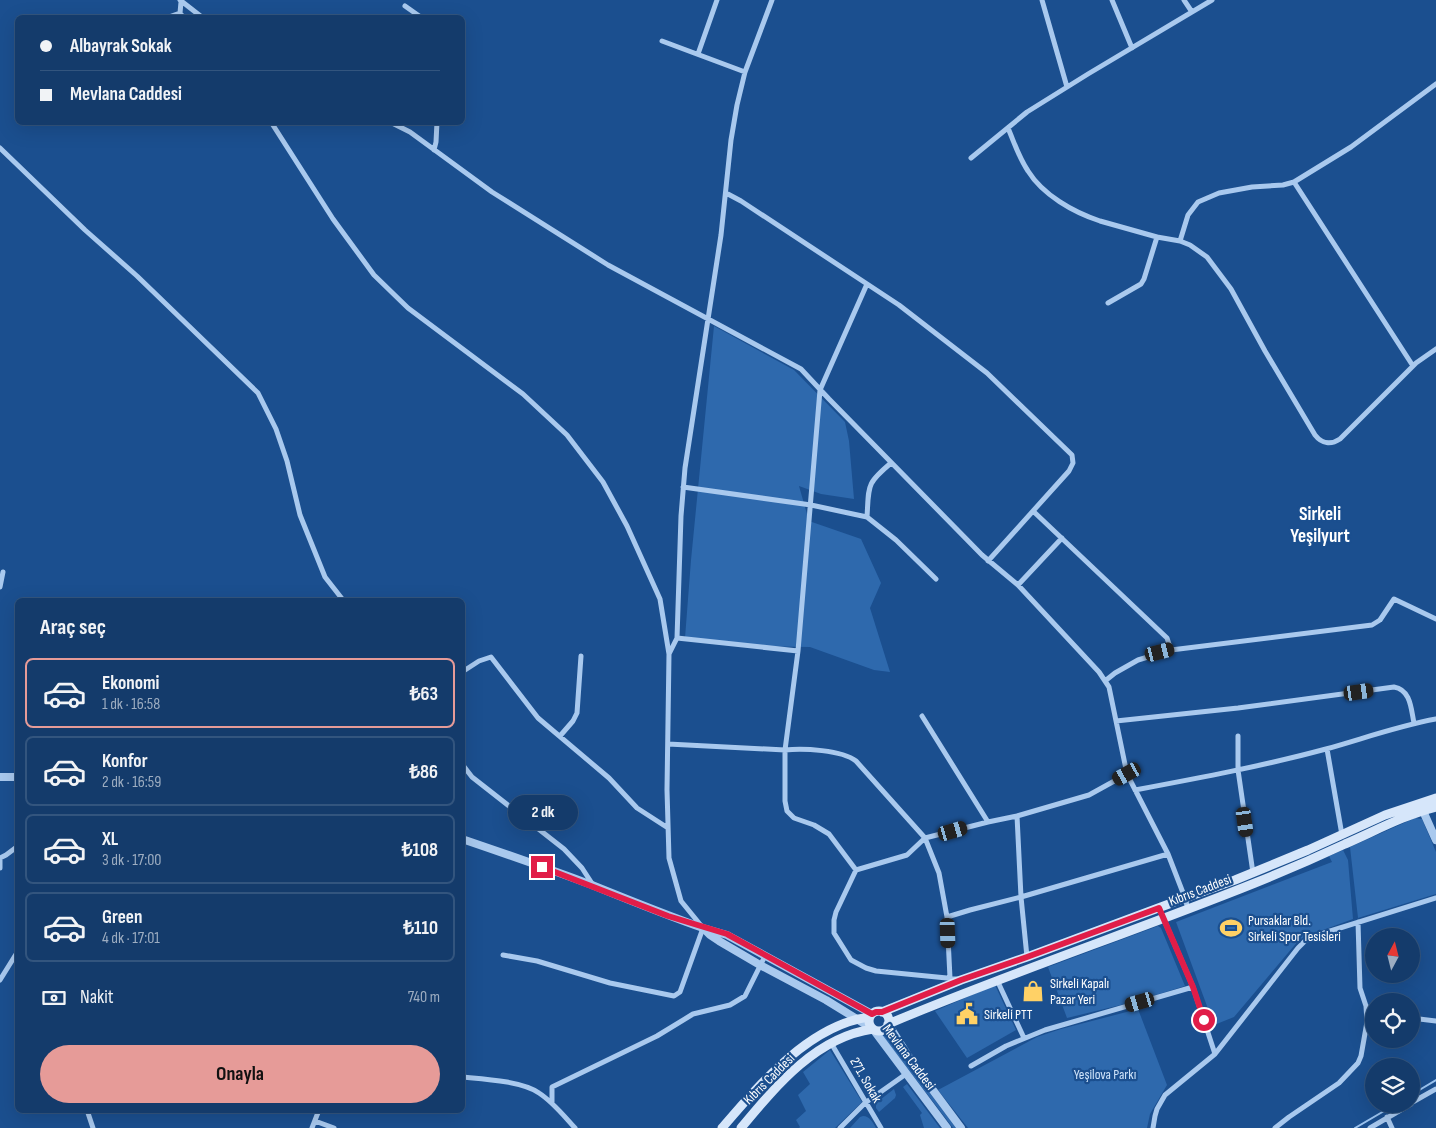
<!DOCTYPE html>
<html lang="tr">
<meta charset="utf-8">
<style>
:root{--surface:#143b6b;--page:#1d4271;--text:#f1f3f6;--muted:#9dadc1;--line:#33557e;--accent:#e69b98}
body{margin:0;font-family:"Sofia Sans Condensed",sans-serif;background:var(--page);color:var(--text);height:100vh;display:flex;flex-direction:column;font-size:19px;white-space:nowrap}
*{box-sizing:border-box;margin:0}
p{font-size:16px;color:var(--muted)}
.icon{flex:none;width:28px;height:28px;fill:none;stroke:currentColor;stroke-width:2;stroke-linecap:round;stroke-linejoin:round}
.map{position:relative;flex:1;overflow:hidden}
.drawer{position:absolute;left:15px;top:598px;width:450px;height:515px;display:flex;flex-direction:column;background:var(--surface);border-radius:8px;box-shadow:0 5px 20px #0002,0 0 0 1px var(--line)}
.drawer>*{flex:none}
.banner{position:absolute;left:15px;top:15px;width:450px;height:110px;border-radius:8px;box-shadow:0 5px 20px #0002,0 0 0 1px var(--line);display:grid;align-content:center;height:110px;padding:0 25px;background:var(--surface)}
.needle{width:32px;rotate:7deg}
.fabs{position:absolute;left:1365px;top:928px;display:grid;gap:10px}
.fabs a{display:grid;place-items:center;width:55px;height:55px;border-radius:50%;background:var(--surface);box-shadow:0 5px 20px #0002,0 0 0 1px var(--line);font-size:25px}
.end{position:absolute;width:22px;height:22px;margin:-11px;border:6px solid #e11d48;background:#fff;box-shadow:0 0 0 2px #fff}
.from{border-radius:50%}
.bubble{position:absolute;height:35px;border-radius:18px;background:var(--surface);box-shadow:0 5px 20px #0002,0 0 0 1px var(--line);font-size:16px;font-weight:700;line-height:35px;text-align:center}
.car{position:absolute;width:15px;height:30px;margin:-15px -8px;border-radius:6px;box-shadow:0 0 4px 1px #0007;background:linear-gradient(#222 24%,#8ab4d8 0 40%,#222 0 76%,#8ab4d8 0 86%,#222 0)}
.banner b{display:flex;align-items:center;gap:18px;height:48px;font-size:19px}
.banner b+b{border-top:1px solid var(--line)}
.banner i{width:12px;height:12px;background:var(--text)}
ul{padding:0;list-style:none}
li{display:flex;align-items:center;gap:15px;height:70px;margin:0 10px 8px;padding:0 15px;border:2px solid var(--line);border-radius:8px}
li div{flex:1}
li b{display:block;font-size:19px}
li em{font-style:normal;font-weight:700}
li.on{border-color:var(--accent)}
li>.icon{width:45px;height:45px;stroke-width:1.5}
h2{padding:0 25px;font-size:22px;line-height:60px}
.pay{display:flex;align-items:center;gap:12px;height:55px;padding:0 25px;font-size:19px}
.pay p{margin-inline-start:auto}
.action{display:flex;gap:10px;margin-top:auto;padding:10px 25px}
.action a{flex:1;height:58px;border-radius:30px;background:var(--accent);color:#111;font-size:20px;font-weight:700;line-height:58px;text-align:center}
.map>svg:first-child{display:block}
</style>
<div class="map">
<svg width="1436" height="1128" viewBox="0 0 1436 1128">
<rect width="100%" height="100%" fill="#1b4f8f"/>
<!-- green -->
<path fill="#2e69ad" d="M714,326L794,370L845,422L849,441L854,499L821,494L799,486L809,521L861,539L881,583L870,608L890,672L874,670L810,647L752,646L685,638L691,560Z
M1415,818L1422,819L1436,852V894L1358,918L1350,847Z
M1343,850L1348,860L1353,919L1304,937L1299,940L1234,1017L1214,1025L1176,922L1332,862L1329,856Z
M1158,926L1161,928L1185,986L1133,1002L1067,1018L1048,967Z
M995,985L1016,1030L967,1058L935,1011Z
M1138,1009L1167,1085L1150,1114L1147,1128H968L938,1090L1037,1037L1061,1029Z
M889,1033L903,1057L956,1128H953L883,1036Z
M830,1050L862,1102L835,1128H799L800,1127L796,1120L806,1111L798,1095L810,1084L803,1072Z
M907,1084L940,1128H924L920,1115L922,1113L903,1087Z
M894,1089L896,1095L895,1098L879,1112L876,1108V1103Z
M863,1116C870,1116 873,1123 876,1128H850L860,1117Z"/>
<g fill="none" stroke-linecap="round" stroke-linejoin="round">
<!-- stream -->
<path stroke="#9cc4f0" stroke-width="2" d="M1411,1095L1436,1080
M1355,1128L1396,1104"/>
<!-- minor -->
<path stroke="#a9c9ee" stroke-width="5" d="M180,0L203,18
M1042,0L1067,87
M1112,0L1132,48
M1184,0L1192,12
M181,2L180,13L184,18
M405,6L422,18
M166,18L180,13
M662,41L745,72
M698,54L717,0
M271,122L333,219L374,275L408,308L523,394L567,435L603,482L627,526L660,599L669,654L667,790L669,858L681,901L703,928L680,992L674,996L610,983L537,961L503,955
M390,122L410,132L492,192L608,265L801,369L829,399L982,555L1018,585L1099,672L1109,687L1127,774L1168,854L1185,898L1188,909
M1008,128C1014,142 1019,158 1028,171C1043,195 1073,212 1100,221L1157,237L1180,241L1190,245L1207,257L1231,289L1265,351L1315,435C1322,444 1331,445 1340,439L1416,363L1436,349
M0,148L85,230L137,276L258,393L276,429L287,461L300,515L325,577L343,600
M434,150L436,142L437,122
M971,158L1027,112L1088,74L1212,0
M1294,182L1413,366
M726,193L741,201L899,305L987,373L1072,455L1073,463L1069,471L988,561
M1180,241L1188,215L1198,202L1219,193L1252,187L1283,185L1294,182L1351,147L1436,84
M1108,303L1141,284L1144,279L1157,237
M683,487L811,505L867,517L896,540L936,579
M1033,511L1167,638L1171,650
M867,517C869,485 866,484 891,463
M1018,585L1062,538
M0,587L3,572
M677,638L798,651
M669,654L677,638L681,516L685,468L721,235L731,140L737,105L745,72L772,0
M462,672L479,661L491,657L538,718L609,778L637,808L668,828
M1105,681L1115,673L1138,660L1171,650L1372,625L1380,620L1394,599L1436,619
M922,716L988,822
M1116,721L1238,708L1394,687C1411,690 1411,709 1414,723
M560,736L573,721L577,713L581,656
M1238,736V770L1253,873
M668,744L785,750C803,748 842,750 856,761L925,838L939,873L947,917L950,978
M1327,749L1342,835
M462,764L472,777L564,849L582,868L593,885
M1135,790C1199,778 1263,766 1326,749C1362,739 1398,726 1436,719
M1017,816L1021,897L1027,957
M0,858L6,855L18,846
M0,868V858
M856,870L829,834L814,825L794,818L787,811L785,801V750L798,651L820,390L867,284
M1159,908L1193,987L1215,1054
M947,917L970,910L1021,897L1168,854
M1358,922L1360,988L1366,1006L1374,1011
M957,979L876,971L866,968L851,960L834,933V920L836,912L856,870L907,855L925,838L988,822L1017,816L1089,795L1127,774
M0,980L18,951
M997,980L1024,1038
M1411,1018L1436,1021
M831,1043L881,1128
M971,1066L1006,1046L1045,1030L1193,987
M462,1077C483,1079 522,1081 539,1093C553,1102 563,1115 575,1128
M552,1103V1087L657,1036L693,1014L730,1005L745,996L765,956
M1411,1103L1436,1089
M87,1110L93,1128
M1387,1117L1392,1128
M315,1121L334,1128
M312,1128L319,1110
M840,1128L865,1103L906,1074
M1153,1128L1155,1116L1157,1109L1165,1095L1215,1054L1298,948L1305,941L1324,933L1436,898
M1275,1128L1289,1117L1339,1083L1358,1063L1361,1056L1367,1022L1366,1006
M1370,1128L1411,1104"/>
<!-- tertiary -->
<path stroke="#a9c9ee" stroke-width="8" d="M0,777H18
M1423,811L1436,840
M462,839C506,854 549,869 592,885C629,900 666,915 703,928L710,935L719,941L760,965L826,1000L873,1029L947,1128
M703,928L727,935L872,1014
M888,1024L912,1062L961,1128"/>
<!-- secondary -->
<path stroke="#d6e6fa" stroke-width="9" d="M869 1021a10 10 0 1 1 20 0a10 10 0 1 1-20 0Z
M882,1012L961,980L1027,957L1185,898L1235,880L1308,850L1385,815L1436,798
M888,1024C1009,973 1133,932 1255,883C1285,871 1315,858 1345,844C1375,831 1404,815 1436,807
M722,1128C759,1085 810,1024 870,1017
M741,1128C776,1086 816,1037 873,1029"/>
</g>
<g fill="none" stroke-linecap="round" stroke-linejoin="round">
<!-- route -->
<path stroke="#e11d48" stroke-width="6" d="M542,867L668,916L727,934L872,1014L876,1012H882L961,980L1027,957L1159,908L1193,987L1204,1020"/>
</g>
<!-- icons -->
<defs>
<g id="stadium-bare" transform="scale(1.725)"><path d="M0-5a6.5 5 0 1 0 0 10a6.5 5 0 1 0 0-10ZM-3.5-1.8h7v3.6h-7Z" fill="#ffd166" stroke="#1b4f8f" stroke-width="2.5" paint-order="stroke"/></g>
<g id="shop-bare" transform="scale(1.725)"><path d="M-5-2.5h2.3a2.7 3.5 0 0 1 5.4 0H5L5.5 6h-11ZM-1.5-2.5h3a1.5 2.3 0 0 0-3 0Z" fill="#ffd166" stroke="#1b4f8f" stroke-width="2.5" paint-order="stroke"/></g>
<g id="civic-bare" transform="scale(1.725)"><path d="M-.6-6.5H3V-4.5H.6V-3L4-1V1h2V6H-6V1h2V-1L-.6-3ZM-1.2 2.5V6h2.4V2.5Z" fill="#ffd166" stroke="#1b4f8f" stroke-width="2.5" paint-order="stroke"/></g>
</defs>
<g fill-rule="evenodd">
<use href="#stadium-bare" x="1231" y="928"/>
<use href="#shop-bare" x="1033" y="991"/>
<use href="#civic-bare" x="967" y="1014"/>
</g>
<g text-anchor="middle" dominant-baseline="central" stroke-width="4.5" stroke-linejoin="round" paint-order="stroke">
<!-- street labels -->
<g font-size="14" fill="#fff" stroke="#1b4f8f">
<text transform="translate(1200 890) rotate(-21)">Kıbrıs Caddesi</text>
<text transform="translate(909 1057) rotate(53)">Mevlana Caddesi</text>
<text transform="translate(769 1079) rotate(-45)">Kıbrıs Caddesi</text>
<text transform="translate(866 1080) rotate(60)">271. Sokak</text>
</g>
<!-- poi labels -->
<g font-size="14" fill="#fff" stroke="#1b4f8f" text-anchor="start">
<text x="1248" y="920">Pursaklar Bld.<tspan x="1248" dy="16">Sirkeli Spor Tesisleri</tspan></text>
<text x="1050" y="983">Sirkeli Kapalı<tspan x="1050" dy="16">Pazar Yeri</tspan></text>
<text x="984" y="1014">Sirkeli PTT</text>
</g>
<!-- park labels -->
<g font-size="14" fill="#cfe3fa" stroke="#1b4f8f">
<text x="1105" y="1074">Yeşilova Parkı</text>
</g>
<!-- district labels -->
<g font-size="19" font-weight="bold" fill="#fff" stroke="#1b4f8f">
<text x="1320" y="514">Sirkeli<tspan x="1320" dy="22">Yeşilyurt</tspan></text>
</g>
</g>
</svg>
<div class="fabs">
<a><svg class="needle" viewBox="-14 -14 28 28"><path d="M0-13l5 13h-10z" fill="#e53935"/><path d="M0 13l5-13h-10z" fill="#9dadc1"/></svg></a>
<a><svg class="icon" aria-label="locate" viewBox="0 0 24 24"><circle cx="12" cy="12" r="6"/><path d="M12 2v4M12 18v4M2 12h4M18 12h4"/></svg></a>
<a><svg class="icon" aria-label="layers" viewBox="0 0 24 24"><path d="M12 4l9 5-9 5-9-5zM3 14l9 5 9-5"/></svg></a>
</div>
<i class="end from" style="left:1204px;top:1020px"></i>
<i class="end" style="left:542px;top:867px"></i>
<div class="bubble" style="left:508px;top:795px;width:70px">2 dk</div>
<i class="car" style="left:1160px;top:652px;rotate:76deg"></i>
<i class="car" style="left:1359px;top:692px;rotate:82deg"></i>
<i class="car" style="left:1127px;top:774px;rotate:241deg"></i>
<i class="car" style="left:1245px;top:822px;rotate:172deg"></i>
<i class="car" style="left:953px;top:831px;rotate:74deg"></i>
<i class="car" style="left:948px;top:933px;rotate:178deg"></i>
<i class="car" style="left:1140px;top:1002px;rotate:254deg"></i>
<div class="banner">
<b><i class="from"></i>Albayrak Sokak</b>
<b><i></i>Mevlana Caddesi</b>
</div>
<section class="drawer">
<h2>Araç seç</h2>
<ul>
<li class="on"><svg class="icon" aria-label="car" viewBox="0 0 24 24"><path d="M5 17H2v-5l4-1 3-4h7l3 4 3 1v5h-3M9 17h6M6 11h13"/><circle cx="7" cy="17" r="2"/><circle cx="17" cy="17" r="2"/></svg><div><b>Ekonomi</b><p>1 dk · 16:58</p></div><em>₺63</em></li>
<li><svg class="icon" aria-label="car" viewBox="0 0 24 24"><path d="M5 17H2v-5l4-1 3-4h7l3 4 3 1v5h-3M9 17h6M6 11h13"/><circle cx="7" cy="17" r="2"/><circle cx="17" cy="17" r="2"/></svg><div><b>Konfor</b><p>2 dk · 16:59</p></div><em>₺86</em></li>
<li><svg class="icon" aria-label="car" viewBox="0 0 24 24"><path d="M5 17H2v-5l4-1 3-4h7l3 4 3 1v5h-3M9 17h6M6 11h13"/><circle cx="7" cy="17" r="2"/><circle cx="17" cy="17" r="2"/></svg><div><b>XL</b><p>3 dk · 17:00</p></div><em>₺108</em></li>
<li><svg class="icon" aria-label="car" viewBox="0 0 24 24"><path d="M5 17H2v-5l4-1 3-4h7l3 4 3 1v5h-3M9 17h6M6 11h13"/><circle cx="7" cy="17" r="2"/><circle cx="17" cy="17" r="2"/></svg><div><b>Green</b><p>4 dk · 17:01</p></div><em>₺110</em></li>
</ul>
<div class="pay"><svg class="icon" aria-label="cash" viewBox="0 0 24 24"><path d="M3 7h18v10H3z"/><circle cx="12" cy="12" r="2"/></svg>Nakit<p>740 m</p></div>
<div class="action"><a>Onayla</a></div>
</section>
</div>
